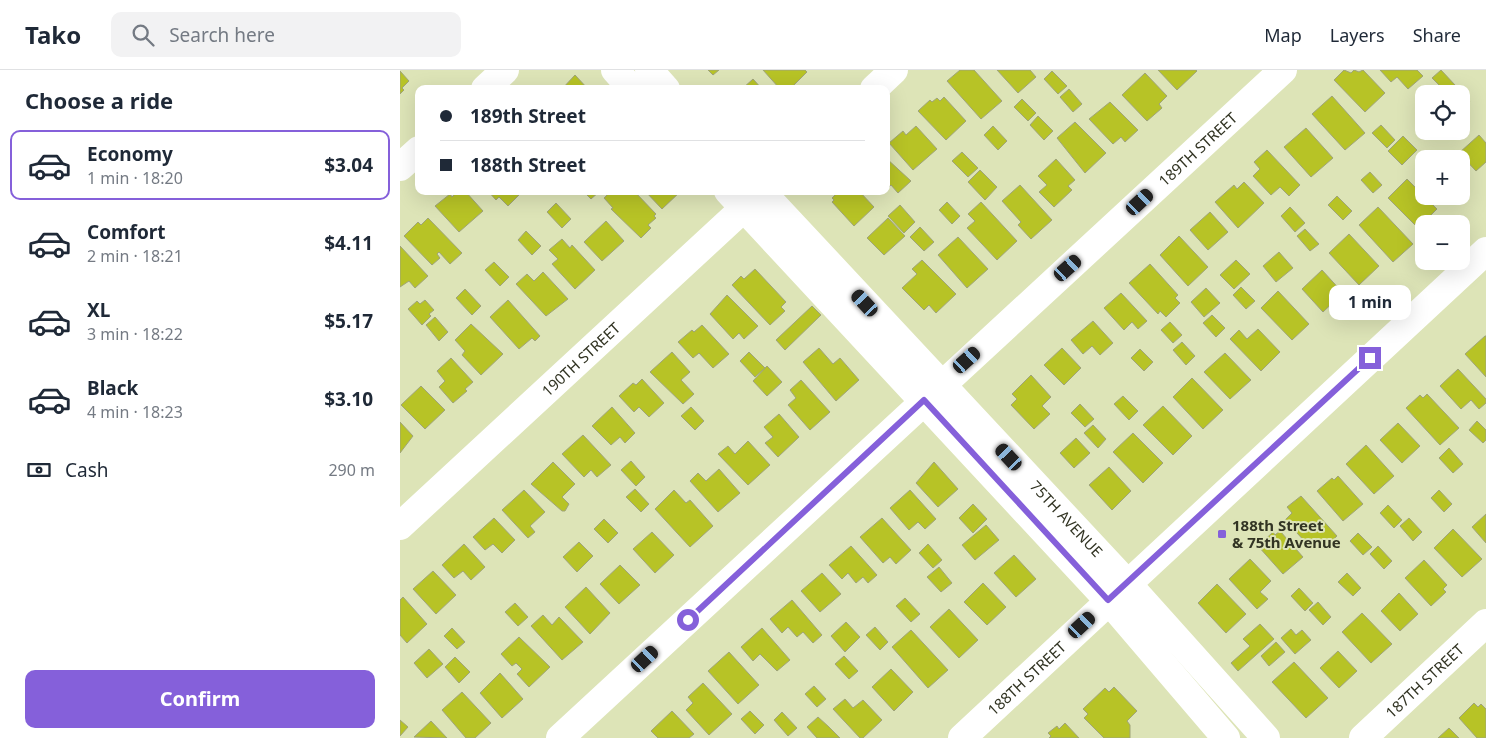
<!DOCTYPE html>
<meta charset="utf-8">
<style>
:root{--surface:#fff;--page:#f2f2f3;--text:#1f2937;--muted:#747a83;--line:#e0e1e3;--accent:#8560da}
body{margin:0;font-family:"Noto Sans",sans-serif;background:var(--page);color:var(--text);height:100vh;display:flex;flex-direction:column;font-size:19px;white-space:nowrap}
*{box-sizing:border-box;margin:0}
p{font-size:16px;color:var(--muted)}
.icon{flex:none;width:28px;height:28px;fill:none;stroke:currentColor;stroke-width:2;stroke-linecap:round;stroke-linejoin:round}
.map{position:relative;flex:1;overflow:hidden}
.sheet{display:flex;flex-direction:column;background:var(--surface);width:400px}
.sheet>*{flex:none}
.banner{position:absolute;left:15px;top:15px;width:475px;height:110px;border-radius:10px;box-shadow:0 5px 20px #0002;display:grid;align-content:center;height:110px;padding:0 25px;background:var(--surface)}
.tools{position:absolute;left:1015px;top:15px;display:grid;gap:10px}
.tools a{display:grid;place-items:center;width:55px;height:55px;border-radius:10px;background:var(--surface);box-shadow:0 5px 20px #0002;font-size:25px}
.end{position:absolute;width:22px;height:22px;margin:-11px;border:6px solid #8560da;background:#fff;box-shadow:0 0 0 2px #fff}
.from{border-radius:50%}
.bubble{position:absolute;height:35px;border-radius:10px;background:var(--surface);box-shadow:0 5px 20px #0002;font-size:16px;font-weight:700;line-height:35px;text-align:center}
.car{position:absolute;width:15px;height:30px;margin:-15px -8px;border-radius:6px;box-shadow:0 0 4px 1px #0007;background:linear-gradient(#222 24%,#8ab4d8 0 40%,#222 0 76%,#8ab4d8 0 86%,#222 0)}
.banner b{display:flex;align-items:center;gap:18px;height:48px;font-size:19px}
.banner b+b{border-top:1px solid var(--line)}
.banner i{width:12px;height:12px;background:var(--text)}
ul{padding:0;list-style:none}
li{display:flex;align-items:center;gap:15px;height:70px;margin:0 10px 8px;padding:0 15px;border:2px solid transparent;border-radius:10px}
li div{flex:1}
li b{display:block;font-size:19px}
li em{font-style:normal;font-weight:700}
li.on{border-color:var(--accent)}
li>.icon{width:45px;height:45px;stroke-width:1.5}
h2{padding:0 25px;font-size:22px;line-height:60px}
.pay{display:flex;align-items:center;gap:12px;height:55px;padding:0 25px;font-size:19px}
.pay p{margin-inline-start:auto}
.primary-button{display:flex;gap:10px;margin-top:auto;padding:10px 25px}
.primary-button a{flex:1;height:58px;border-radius:10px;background:var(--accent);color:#fff;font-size:20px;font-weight:700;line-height:58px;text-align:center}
header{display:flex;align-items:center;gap:30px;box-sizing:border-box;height:70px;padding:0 25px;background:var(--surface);border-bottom:1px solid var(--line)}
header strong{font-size:24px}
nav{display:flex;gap:28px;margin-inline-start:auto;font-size:18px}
.search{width:350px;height:45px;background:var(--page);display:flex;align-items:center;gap:12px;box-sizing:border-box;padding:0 18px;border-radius:10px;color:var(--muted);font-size:19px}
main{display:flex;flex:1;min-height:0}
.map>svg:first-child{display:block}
</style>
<header>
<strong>Tako</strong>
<div class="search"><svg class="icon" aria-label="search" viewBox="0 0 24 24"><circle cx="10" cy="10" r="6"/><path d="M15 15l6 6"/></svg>Search here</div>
<nav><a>Map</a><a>Layers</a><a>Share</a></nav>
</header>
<main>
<section class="sheet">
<h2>Choose a ride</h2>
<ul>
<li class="on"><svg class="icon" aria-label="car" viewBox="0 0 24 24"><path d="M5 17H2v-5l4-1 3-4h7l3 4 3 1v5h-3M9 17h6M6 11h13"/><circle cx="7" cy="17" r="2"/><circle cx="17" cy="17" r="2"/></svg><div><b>Economy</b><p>1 min · 18:20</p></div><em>$3.04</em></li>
<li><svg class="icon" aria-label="car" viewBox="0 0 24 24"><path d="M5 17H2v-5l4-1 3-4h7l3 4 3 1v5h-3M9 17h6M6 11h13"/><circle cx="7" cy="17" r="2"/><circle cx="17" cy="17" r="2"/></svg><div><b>Comfort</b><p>2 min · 18:21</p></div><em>$4.11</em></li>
<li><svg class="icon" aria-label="car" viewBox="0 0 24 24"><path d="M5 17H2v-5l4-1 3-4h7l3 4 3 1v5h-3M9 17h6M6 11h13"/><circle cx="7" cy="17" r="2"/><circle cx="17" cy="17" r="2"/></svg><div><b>XL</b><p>3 min · 18:22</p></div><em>$5.17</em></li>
<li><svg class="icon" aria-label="car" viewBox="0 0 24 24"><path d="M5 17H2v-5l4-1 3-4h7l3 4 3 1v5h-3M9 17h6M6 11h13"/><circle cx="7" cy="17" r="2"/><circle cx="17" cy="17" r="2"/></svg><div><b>Black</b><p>4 min · 18:23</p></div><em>$3.10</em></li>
</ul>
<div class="pay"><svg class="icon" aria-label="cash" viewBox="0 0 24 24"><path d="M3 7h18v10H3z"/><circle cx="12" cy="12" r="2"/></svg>Cash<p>290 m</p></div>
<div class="primary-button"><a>Confirm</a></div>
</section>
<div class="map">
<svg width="1086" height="668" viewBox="0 0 1086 668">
<rect width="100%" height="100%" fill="#dde4b7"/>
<!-- building -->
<path fill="#b7c326" stroke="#9fa47a" d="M308,0H319L313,5Z
M363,0H405L407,2L390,19H380Z
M560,0H574L602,31L581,49L547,11Z
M597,0H630L636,7L618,23Z
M758,0H796L797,1L777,20Z
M944,0L951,3L954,0L959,2L963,0L985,23L965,42L934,10Z
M980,0H1017L1023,6L1008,19L997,7L991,12Z
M1041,0L1055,15L1047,23L1032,8Z
M0,1L9,11L2,18L4,20L0,24Z
M652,1L667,16L658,24L644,9Z
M745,3L767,26L759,34L762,38L747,51L722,25Z
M175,5L188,19H162Z
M353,9L362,19H342Z
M1057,17L1070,32L1061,39V24H1050Z
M669,19L682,34L673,42L660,27Z
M932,26L965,63L945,80L912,44Z
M544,27L566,51L546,70L518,41L530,30L532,32L537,28L540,31Z
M622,29L636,43L628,51L614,37Z
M710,32L738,60L725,72L721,67L713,74L689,49Z
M638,46L653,61L644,70L630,55Z
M1024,48V59L1018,53Z
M675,52L706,83L685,103L657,68Z
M981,55L995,70L987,78L972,63Z
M516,56L537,79L513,100L489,73L503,61L506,65Z
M593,56L607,71L598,80L584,65Z
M906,58L933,88L911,107L884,77Z
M1026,61H1038L1032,68Z
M1079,65L1086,73V92L1076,101L1059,83Z
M1003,66L1017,80L1002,95L988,81Z
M867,80L900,115L889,126L880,117L871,125L853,106L860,99L854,92Z
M1038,81L1046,89H1029Z
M562,82L578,98L568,107L552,91Z
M486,88L511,111L498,123L491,115L486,120Z
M656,89L675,110L668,116L672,120L654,137L639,122L647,115L638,106Z
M1024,94V106L1018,100Z
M580,100L597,117L585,130L568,112Z
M970,102L982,115L973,123L961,110Z
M1061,105L1067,111L1061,117Z
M1007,109L1037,139L1018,158L988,128Z
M844,112L864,133L838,158L815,132L834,115L837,119Z
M620,115L652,150L631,169L618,155L621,152L602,131Z
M58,121H65L83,141L59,162L35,136L50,124L52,127Z
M88,121H117L120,124L108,136L99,127L96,130Z
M183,121H200L191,129Z
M211,121H234L256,144L254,146L256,148L248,155L251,158L241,168L211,139L213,138L204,128Z
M245,121H281L262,139Z
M439,121H459L474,137L454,156L432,132L434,130L432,128Z
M937,126L952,141L943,150L928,135Z
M547,132L560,146L552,154L539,140Z
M581,132L617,171L597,190L567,158L575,151L568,144Z
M156,133L171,149L162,158L147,142Z
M500,135L515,152L504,163L488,146Z
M890,137L905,153L895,162L881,146Z
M978,137L1013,174L993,192L959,155Z
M810,142L828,162L808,180L790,160Z
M28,148L62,183L50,194L39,182L37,184L40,188L32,195L4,166L18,152L21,155Z
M488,148L505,166L484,185L467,168Z
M206,151L224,171L202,191L184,172Z
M520,157L534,172L524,181L510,167Z
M905,159L919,174L910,181L897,166Z
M126,161L141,176L132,185L118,170Z
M949,164L979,196L959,215L929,183Z
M779,166L808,197L788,216L760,185Z
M558,167L588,199L567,218L538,185Z
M162,169L170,178L172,175L195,200L175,219L152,194L158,189L149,180Z
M0,176L28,206L15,218L9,211L0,217Z
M879,182L893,198L876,212L863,196Z
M522,190L556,224L536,243L529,235L524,240L502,218L517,204L512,199Z
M836,190L850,204L834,219L820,205Z
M94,192L109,207L100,216L85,200Z
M750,194L778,225L775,228L780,233L766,247L760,241L758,244L729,213Z
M355,199L386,232L381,237L385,241L370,255L332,215L341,206L344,209Z
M922,200L943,223L923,242L902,219Z
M143,202L168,229L146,246L116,214L127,204L134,211Z
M841,217L855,231L846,239L833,225Z
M806,218L820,233L804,247L791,232Z
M65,219L81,236L72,245L56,228Z
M878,221L909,254L892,270L861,238Z
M721,223L747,251L738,259L732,252L724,260L704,238Z
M327,225L358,256L344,269L339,263L333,269L310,244Z
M25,230L34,240L29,244L31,246L22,255L8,239L17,231L20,234Z
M108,230L140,266L135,271L132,268L119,279L90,247Z
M412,236L421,245L385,280L376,270Z
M812,245L825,258L816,267L803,253Z
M35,247L48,262L39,271L26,255Z
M693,251L713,273L700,285L692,276L683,284L671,270Z
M770,252L782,265L773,273L761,260Z
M71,254L103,284L81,305L62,285L65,281L55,270Z
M302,255L329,284L313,298L299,283L293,288L278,272L292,260L294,262Z
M858,259L880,282L861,301L830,269L839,260L847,269Z
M1085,266H1086V307L1065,284Z
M782,272L795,286L786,295L773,280Z
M419,278L433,294L440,288L459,310L436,331L403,292Z
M662,278L681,298L664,315L644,295Z
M740,279L753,292L744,301L731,288Z
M272,282L290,302L281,310L294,324L283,334L250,302Z
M349,282L365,298L355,307L340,291Z
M825,283L851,310L830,329L804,302Z
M51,288L73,312L65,319L67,321L53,333L39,317L45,311L37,301Z
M367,296L382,312L367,326L353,311Z
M1058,299L1086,329V333L1079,339L1071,330L1061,339L1040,316Z
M631,305L651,327L642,336L650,344L634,359L611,335L617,329L612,324Z
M792,308L823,340L803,359L773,327Z
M242,309L264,333L249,347L239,337L234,342L219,326L233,313L236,315Z
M401,310L430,342L410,360L388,335L396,328L390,320Z
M21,316L45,340L25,359L1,335Z
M1027,324L1059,358L1040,375L1006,338L1020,325L1023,328Z
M723,326L738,341L729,350L714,334Z
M680,334L694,349L685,357L671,343Z
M763,336L792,366L773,385L743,355Z
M212,337L235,363L225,373L220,367L211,375L192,356Z
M291,337L304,351L295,360L281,346Z
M379,344L399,367L378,387L365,373L373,367L364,357Z
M1077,351L1086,360V370L1083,373L1069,360Z
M0,352L13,366L0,383Z
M998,353L1020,376L1002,393L980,370Z
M693,355L706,369L698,378L684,363Z
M733,363L763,393L743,413L713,382Z
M183,365L211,395L197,407L191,400L184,407L162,384Z
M676,368L690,383L674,398L660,383Z
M348,371L370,395L348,415L318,384L328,376L335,384Z
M966,375L994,406L974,424L946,394Z
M1049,378L1063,394L1053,403L1039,388Z
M231,391L245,407L236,416L221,400Z
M153,392L175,414L162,427L169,434L165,441H162L131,414Z
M534,392L558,419L538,437L516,413Z
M709,397L731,421L712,440L689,415Z
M319,399L340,423L318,442L290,411L298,403L306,411Z
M938,406L963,434L943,451L917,421L932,408L934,410Z
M235,419L249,434L241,442L226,427Z
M124,420L145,442L130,456L135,462L128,468L102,440Z
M274,420L286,433L290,430L313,456L290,477L255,439Z
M510,420L536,449L525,459L518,452L509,460L490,438Z
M1039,420L1052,434L1044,442L1031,428Z
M901,426L937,466L924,478L917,469L909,476L885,450L892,443L887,437Z
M573,434L587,449L573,463L559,448Z
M988,435L1002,450L994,458L980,443Z
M1086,444V473L1072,457Z
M94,448L115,470L102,483L93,474L85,480L73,467Z
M482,448L511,480L496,494L490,487L483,493L460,467Z
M1009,448L1022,462L1013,471L1000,456Z
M204,449L218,463L208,473L194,459Z
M586,455L599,470L575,490L562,475Z
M1053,459L1082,489L1062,507L1034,478Z
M880,461L903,487L883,504L858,476L873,462L875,465Z
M252,462L274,485L255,503L233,479Z
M958,463L972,477L963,485L950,471Z
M179,472L193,486L177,502L163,487Z
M64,474L85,497L71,510L63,501L54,508L42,495Z
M528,474L542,490L533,498L519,483Z
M451,476L477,505L468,513L463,507L456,513L448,503L442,509L429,495Z
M978,476L992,491L984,499L970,484Z
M614,485L636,509L616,527L594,503Z
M850,489L871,511L860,522L868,529L857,539L829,509Z
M1024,490L1047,515L1043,519L1046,522L1031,536L1005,508Z
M220,495L240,515L219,534L200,514Z
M539,497L552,513L541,522L527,507Z
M33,501L56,525L36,544L13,519Z
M422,503L441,524L420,542L401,521Z
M947,503L961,518L953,526L938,512Z
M583,513L606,537L587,555L564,532Z
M817,514L846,544L826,563L798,533Z
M186,517L210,543L190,564L165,537Z
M899,518L913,533L905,541L891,526Z
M999,523L1018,544L1000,561L981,541Z
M3,527L27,554L7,573L0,565V530Z
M505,528L520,544L511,552L496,536Z
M392,530L422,565L413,573L403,562L397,567L388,557L382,563L370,549Z
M918,532L931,547L923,555L909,540Z
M115,533L128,547L118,556L105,542Z
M549,539L578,570L559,588L530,557Z
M962,543L992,574L971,593L942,562Z
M143,545L152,555L159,547L183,572L162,590L131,556Z
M446,552L460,567L445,582L431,566Z
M860,554L874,569L838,601L831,593L850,576L843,569Z
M475,557L488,572L480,580L466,565Z
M52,558L65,572L57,579L44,566Z
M362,558L390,590L377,601L360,584L353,591L341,577Z
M891,559L896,565L902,560L911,570L895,584L881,568Z
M511,560L548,600L528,618L492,577Z
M119,567L150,597L129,617L117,604L122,599L116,593L112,596L101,584Z
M876,572L885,582L869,596L861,586Z
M29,579L43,594L27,608L14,593Z
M938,581L957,601L939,618L920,598Z
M329,582L359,615L338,634L308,601Z
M444,586L458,601L449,609L435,594Z
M55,587L70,602L59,613L45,597Z
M894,592L928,628L906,648L872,612Z
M491,599L513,622L494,641L472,617Z
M100,603L123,629L102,648L80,623Z
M303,613L332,644L309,665L286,640L293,633L288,627Z
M414,616L426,629L417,637L405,624Z
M714,617L737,641L727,651L730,655V668H704L684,648L688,644L683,639L705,618L709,622Z
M62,622L91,653L75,668H66L42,640Z
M445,629L453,638L463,630L482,650L463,668H460L433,639Z
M1074,633L1078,637L1081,634L1086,639V668H1077L1059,648Z
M272,641L294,664L289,668H258L251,661Z
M350,641L364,655L355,664L341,649Z
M382,642L397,658L388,666L374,650Z
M418,647L429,657L440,668H417L407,657Z
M0,650L8,657L0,666Z
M31,651L47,668L14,667Z
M665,653L679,668H649L651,666L648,663L657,656L659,659Z
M1049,658L1059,668H1038Z"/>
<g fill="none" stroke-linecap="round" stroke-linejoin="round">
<!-- minor -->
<g stroke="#fff" stroke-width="28">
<path d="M215,0L232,19"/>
<path d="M249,0L266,19"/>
<path d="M85,19L105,0"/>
<path d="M474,19L494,0"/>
<path d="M0,97L19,80"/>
<path d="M328,121L708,530L826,668"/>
<path id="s1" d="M361,121L727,513L866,668"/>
<path id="s2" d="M0,456L358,125"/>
<path id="s3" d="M160,668L883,0"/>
<path id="s4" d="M562,668L1086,181"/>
<path id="s5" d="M963,668L1086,553"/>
</g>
</g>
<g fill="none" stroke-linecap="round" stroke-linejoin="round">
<!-- route -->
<path stroke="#8560da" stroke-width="6" d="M288,550L524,330L708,530L970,288"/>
</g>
<!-- markers -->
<rect fill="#8560da" stroke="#dde4b7" stroke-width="2" x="817" y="459" width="10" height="10" rx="2.5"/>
<g text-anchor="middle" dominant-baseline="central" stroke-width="4" stroke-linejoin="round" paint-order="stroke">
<!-- street labels -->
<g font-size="15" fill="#323423" stroke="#dde4b7">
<text stroke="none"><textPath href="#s3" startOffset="868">189TH STREET</textPath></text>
<text stroke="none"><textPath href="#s2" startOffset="246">190TH STREET</textPath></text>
<text stroke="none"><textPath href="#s1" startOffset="448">75TH AVENUE</textPath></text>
<text stroke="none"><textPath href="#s4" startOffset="88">188TH STREET</textPath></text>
<text stroke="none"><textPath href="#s5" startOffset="84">187TH STREET</textPath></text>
</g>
<!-- poi labels -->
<g font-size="15" font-weight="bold" fill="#323423" stroke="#dde4b7" text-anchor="start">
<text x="832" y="455">188th Street<tspan x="832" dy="17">&amp; 75th Avenue</tspan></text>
</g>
</g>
</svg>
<div class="tools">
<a><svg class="icon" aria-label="locate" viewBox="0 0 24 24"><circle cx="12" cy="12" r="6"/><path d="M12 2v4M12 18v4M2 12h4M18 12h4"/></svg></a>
<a>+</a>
<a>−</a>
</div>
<i class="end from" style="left:288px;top:550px"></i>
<i class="end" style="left:970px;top:288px"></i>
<div class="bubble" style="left:929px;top:215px;width:82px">1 min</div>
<i class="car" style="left:740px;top:132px;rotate:47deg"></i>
<i class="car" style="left:668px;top:198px;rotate:48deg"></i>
<i class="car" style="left:465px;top:233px;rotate:317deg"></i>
<i class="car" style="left:567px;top:290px;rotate:48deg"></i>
<i class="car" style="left:609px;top:387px;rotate:317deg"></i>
<i class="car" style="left:682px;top:555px;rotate:47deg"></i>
<i class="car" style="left:245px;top:589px;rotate:47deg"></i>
<div class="banner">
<b><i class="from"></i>189th Street</b>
<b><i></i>188th Street</b>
</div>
</div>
</main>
